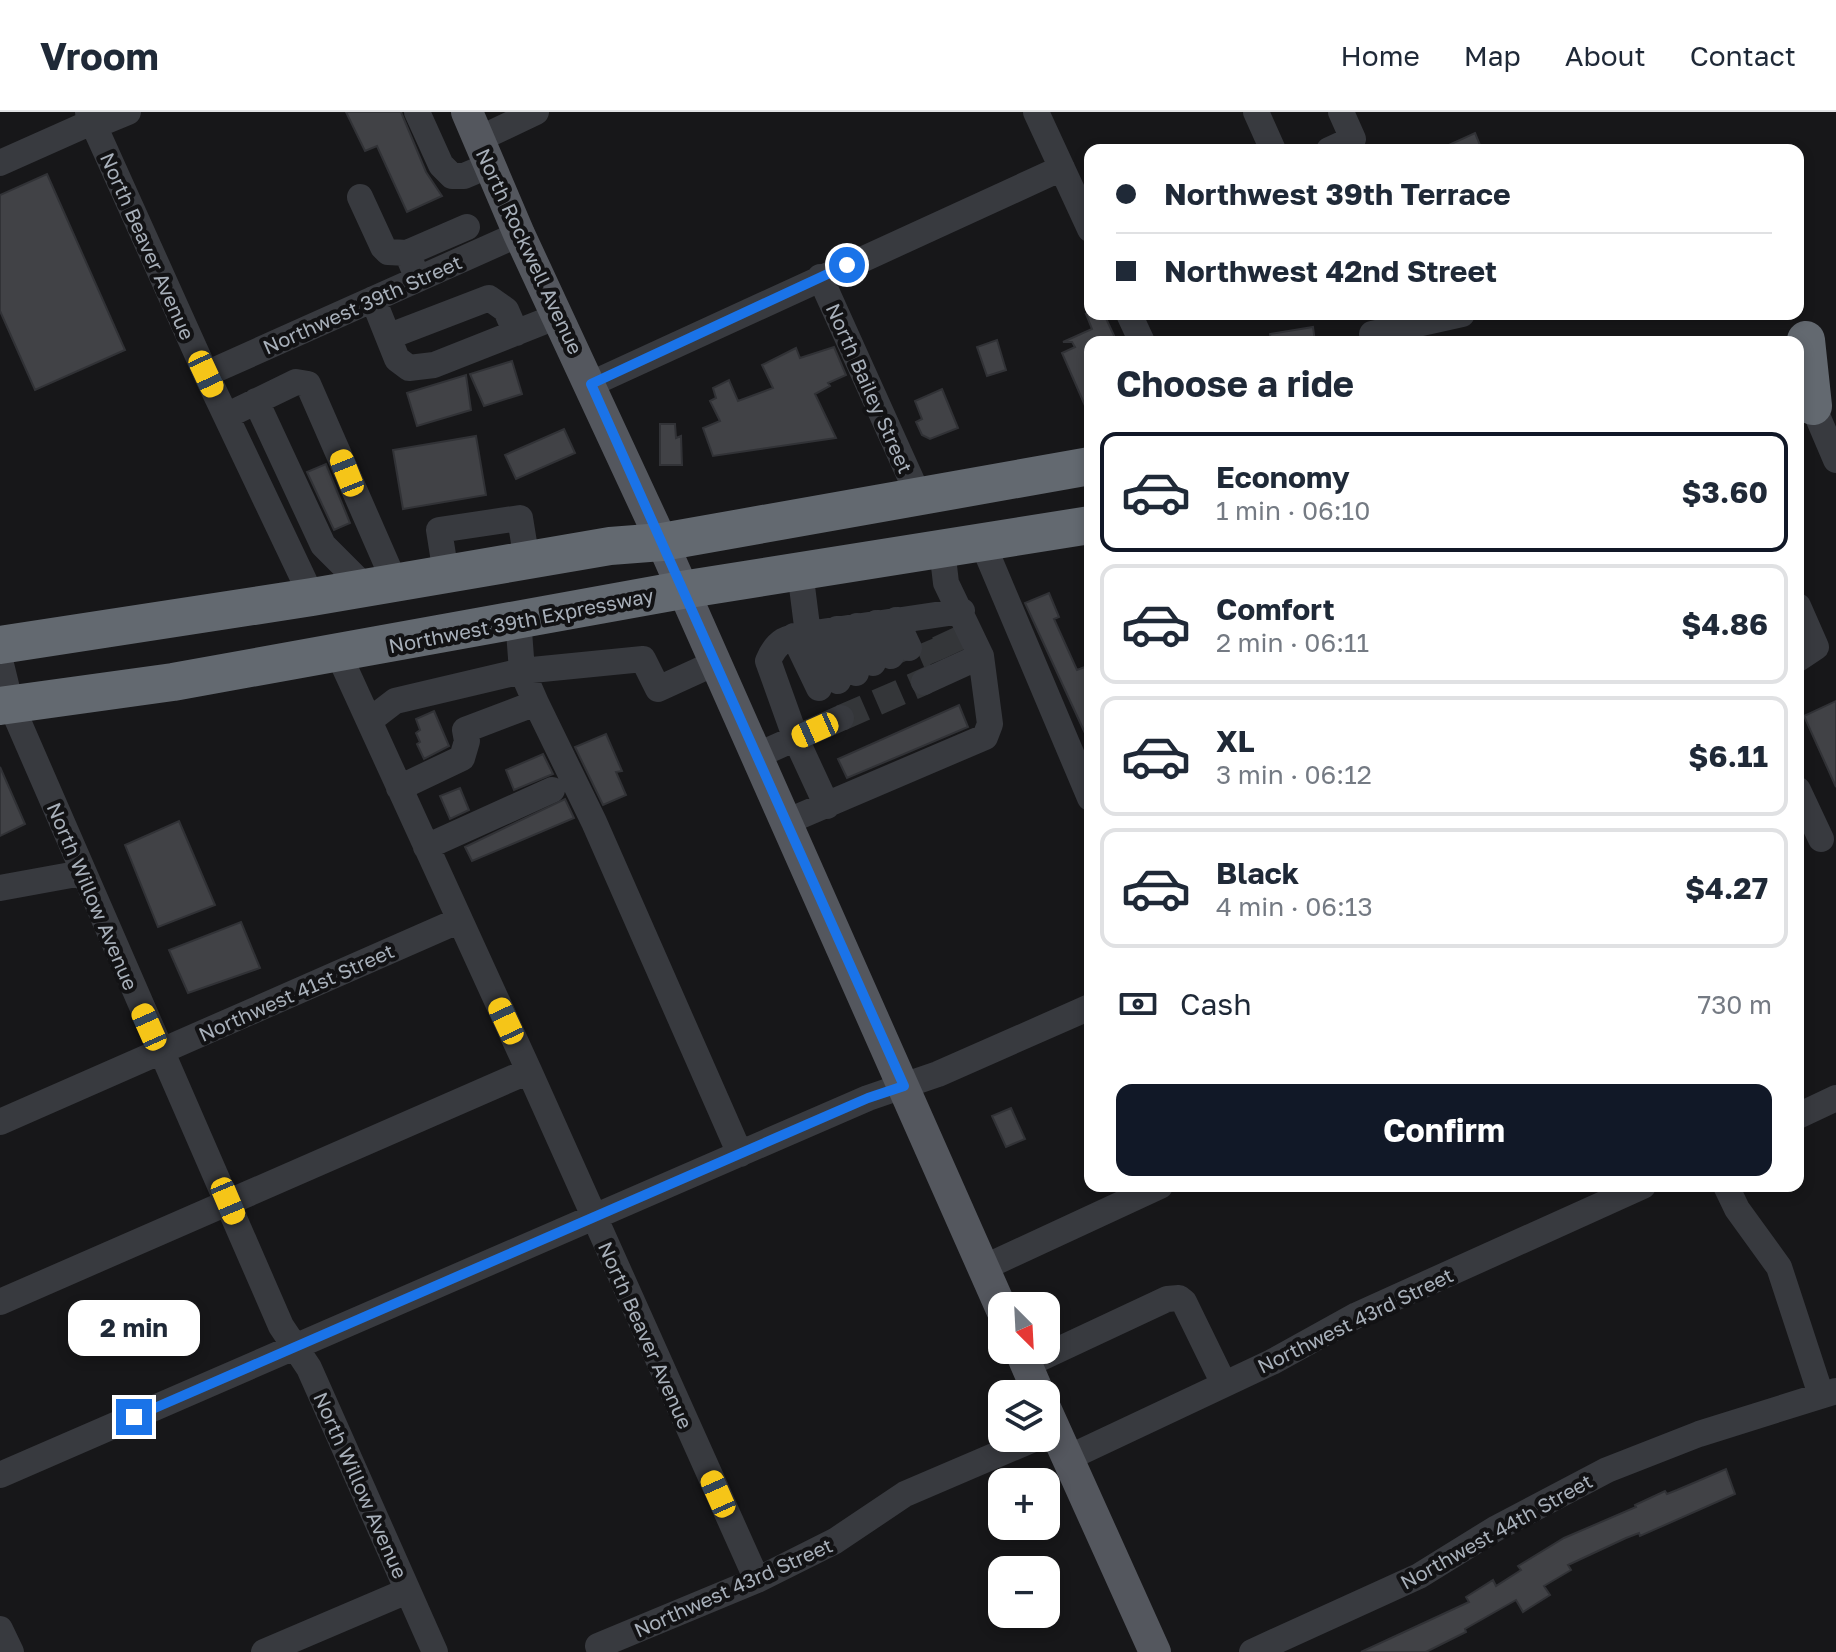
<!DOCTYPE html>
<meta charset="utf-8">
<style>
:root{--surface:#fff;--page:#f6f6f7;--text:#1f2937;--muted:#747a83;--line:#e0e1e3;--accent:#111827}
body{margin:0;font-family:"Golos Text",sans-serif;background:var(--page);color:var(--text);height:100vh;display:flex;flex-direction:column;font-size:30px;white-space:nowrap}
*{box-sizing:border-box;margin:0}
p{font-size:26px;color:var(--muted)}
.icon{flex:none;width:44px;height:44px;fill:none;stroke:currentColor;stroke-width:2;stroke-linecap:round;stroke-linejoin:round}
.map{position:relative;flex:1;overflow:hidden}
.details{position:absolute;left:1084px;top:224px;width:720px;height:856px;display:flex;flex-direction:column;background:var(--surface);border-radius:16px;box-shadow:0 4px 12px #0003}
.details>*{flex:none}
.top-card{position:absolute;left:1084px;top:32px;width:720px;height:176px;border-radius:16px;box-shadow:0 4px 12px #0003;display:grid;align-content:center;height:176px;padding:0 32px;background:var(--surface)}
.needle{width:52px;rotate:156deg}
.fabs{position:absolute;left:988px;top:1180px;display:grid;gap:16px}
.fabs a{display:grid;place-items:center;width:72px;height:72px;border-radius:16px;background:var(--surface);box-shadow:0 4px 12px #0003;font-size:40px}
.end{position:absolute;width:36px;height:36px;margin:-18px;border:10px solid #1a73e8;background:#fff;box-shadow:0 0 0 4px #fff}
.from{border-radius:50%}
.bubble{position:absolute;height:56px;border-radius:16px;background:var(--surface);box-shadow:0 4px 12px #0003;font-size:26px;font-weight:700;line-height:56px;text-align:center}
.car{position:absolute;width:24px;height:48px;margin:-24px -12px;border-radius:10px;box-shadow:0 0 6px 2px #0007;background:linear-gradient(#f5c518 24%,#345 0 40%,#f5c518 0 76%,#345 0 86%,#f5c518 0)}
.top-card b{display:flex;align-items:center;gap:28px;height:76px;font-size:30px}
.top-card b+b{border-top:2px solid var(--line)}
.top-card i{width:20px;height:20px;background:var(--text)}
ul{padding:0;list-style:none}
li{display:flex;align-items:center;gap:24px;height:120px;margin:0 16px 12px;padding:0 16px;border:4px solid var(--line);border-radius:16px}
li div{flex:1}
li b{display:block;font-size:30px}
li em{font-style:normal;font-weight:700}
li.selected{border-color:var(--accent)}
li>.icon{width:72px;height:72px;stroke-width:1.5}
h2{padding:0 32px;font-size:36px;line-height:96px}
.pay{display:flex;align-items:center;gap:20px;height:88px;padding:0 32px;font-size:30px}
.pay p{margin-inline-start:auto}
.primary-button{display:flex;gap:16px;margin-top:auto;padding:16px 32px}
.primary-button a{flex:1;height:92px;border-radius:16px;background:var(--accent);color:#fff;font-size:32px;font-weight:700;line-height:92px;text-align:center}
header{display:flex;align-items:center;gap:48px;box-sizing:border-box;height:112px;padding:0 40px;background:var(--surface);border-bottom:2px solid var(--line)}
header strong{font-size:38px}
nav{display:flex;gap:44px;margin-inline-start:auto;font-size:28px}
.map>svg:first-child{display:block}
</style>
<header>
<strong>Vroom</strong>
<nav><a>Home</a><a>Map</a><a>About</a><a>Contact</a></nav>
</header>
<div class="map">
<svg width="1836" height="1540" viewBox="0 0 1836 1540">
<rect width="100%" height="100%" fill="#171719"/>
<!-- building -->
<path fill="#414246" stroke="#313236" stroke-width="2" d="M346,0H401L426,60L442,84L407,100L377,34L365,39Z
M1475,21L1482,38H1438Z
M47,62L125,238L35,278L0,199V83Z
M1086,202H1104L1117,230H1090V305L1062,241L1075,235L1072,230H1063L1092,217Z
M1313,215L1315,230H1271L1270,222Z
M997,228L1006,258L987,264L977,235Z
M834,235L846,263L828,271L830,274L815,282L836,326L713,344L703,316L720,309L710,289L716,286L713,276L729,268L738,289L773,276L762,253L796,236L800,246Z
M512,249L522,282L484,294L470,262Z
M466,263L471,298L417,314L407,281Z
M942,277L958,316L930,327L922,323L916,310L922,307L915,289Z
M660,312H675L676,326L681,324L682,353H660Z
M564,317L575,341L516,367L505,343Z
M476,324L486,383L403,397L393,338Z
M326,352L350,411L334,418L307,360Z
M1049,481L1059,505L1054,507L1077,558L1090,553V632L1025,491Z
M1836,589V675L1804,604Z
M959,593L968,615L847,666L838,647Z
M434,599L449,634L424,647L417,632L420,630L416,621L420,618L416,607Z
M606,622L622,659L616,660L626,683L603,693L575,635Z
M543,642L553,662L514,678L506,658Z
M0,655L25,712L0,724Z
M460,676L469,698L450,707L440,684Z
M565,687L574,706L472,749L465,735Z
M179,709L215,793L158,815L125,733Z
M241,810L260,856L188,881L169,838Z
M1011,996L1025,1027L1006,1035L992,1004Z
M1726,1357L1735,1382L1640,1424L1639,1421L1626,1426L1568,1453L1571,1458L1544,1474L1550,1483L1523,1500L1516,1488L1465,1517L1466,1520L1426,1540H1361L1469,1490L1466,1485L1493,1468L1496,1474L1521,1458L1518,1454L1564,1426L1636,1395L1635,1393L1665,1379L1667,1382L1677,1378Z"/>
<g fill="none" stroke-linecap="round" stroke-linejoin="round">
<!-- minor-tunnel -->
<path stroke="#343639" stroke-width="26" stroke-dasharray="26 13" stroke-linecap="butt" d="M944,520L954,542
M927,529L936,550
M841,606L924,570L909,536"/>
<!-- minor -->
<path stroke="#383a3f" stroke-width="26" d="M88,0L206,262L312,485
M417,0L441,53L452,64H464L490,53
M1036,0L1090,117
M1256,0L1273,38
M94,14L128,0
M479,27L536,0
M1329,38L1353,27L1341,0
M0,51L92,10
M360,85L383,135L388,140L407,141L418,167
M407,141L467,115
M820,165L920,387
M373,187L397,247L409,256L434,253L558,204
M1129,202L1142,230
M1372,222L1462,202
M390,224L489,186L506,198L516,221
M206,262L519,122
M591,272L1062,56
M256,289L323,433L366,476
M1813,294L1836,348
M226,304L296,270L308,272L395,471
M982,430L1090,686
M800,459L808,522L962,499
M446,462L439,418L520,406L527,449
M1798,494L1816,535L1798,547
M518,506L522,559L536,591L594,710L740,1042
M896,508L909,536
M876,511L891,544
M857,514L873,551
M837,517L856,561
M816,520L838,569
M808,522C787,525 777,528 768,549L796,627L827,694
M794,524L819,576
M338,541L529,959L757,1468
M0,548L11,593L281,1214L309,1256L435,1540
M924,570L981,544
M369,609L395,589L522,559L643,547L658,577L715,551
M756,644L841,606
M399,676L462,646L467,629L465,618L536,591
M1798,678L1821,727
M786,710L985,625L990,612L981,544L946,471L942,437
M426,735L552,678
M0,776L82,761
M1798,1004L1836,986
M0,1010L460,808
M1726,1074L1737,1097L1779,1155L1821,1283
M983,1156L1160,1074
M0,1190L529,959
M1026,1253L1167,1187L1179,1186L1184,1190L1224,1272
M1068,1346L1272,1250L1357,1203L1643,1074
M0,1363L868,986L938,962L1090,895
M0,1517L11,1540
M598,1534L757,1468L835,1429L905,1382L1036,1326
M264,1540L407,1479
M1252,1540L1419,1464L1495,1417L1607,1358L1699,1322L1836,1279"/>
<!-- major -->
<path stroke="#54575e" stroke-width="32" d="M467,0L519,122L662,430L1002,1198
M1020,1238L1039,1282
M1046,1298L1155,1540"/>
<!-- highway -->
<path stroke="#636970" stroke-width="38" d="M1806,228L1813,294
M0,533L312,485L610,434L662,430L1090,354
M0,594L173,570L682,478L1090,413"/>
</g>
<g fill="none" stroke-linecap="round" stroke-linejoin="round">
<!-- route -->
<path stroke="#1a73e8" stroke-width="10" d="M134,1305L868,986L904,974L591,272L847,153"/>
</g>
<g text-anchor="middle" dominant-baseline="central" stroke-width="8" stroke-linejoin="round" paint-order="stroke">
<!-- street labels -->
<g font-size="20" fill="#a8b0ba" stroke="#121214">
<text transform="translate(148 134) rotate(66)">North Beaver Avenue</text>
<text transform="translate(530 139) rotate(65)">North Rockwell Avenue</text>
<text transform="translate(362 192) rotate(-24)">Northwest 39th Street</text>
<text transform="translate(870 276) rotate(66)">North Bailey Street</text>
<text transform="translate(521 508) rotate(-11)">Northwest 39th Expressway</text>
<text transform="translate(93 784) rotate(67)">North Willow Avenue</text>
<text transform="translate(296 880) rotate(-24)">Northwest 41st Street</text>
<text transform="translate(1355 1208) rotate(-26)">Northwest 43rd Street</text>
<text transform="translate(646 1223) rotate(66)">North Beaver Avenue</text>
<text transform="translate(361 1373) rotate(66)">North Willow Avenue</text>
<text transform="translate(1496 1419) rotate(-29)">Northwest 44th Street</text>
<text transform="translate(733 1475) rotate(-24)">Northwest 43rd Street</text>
</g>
</g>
</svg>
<div class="fabs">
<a><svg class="needle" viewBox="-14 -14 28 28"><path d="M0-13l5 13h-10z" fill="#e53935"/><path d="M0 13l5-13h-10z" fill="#747a83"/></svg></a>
<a><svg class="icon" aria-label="layers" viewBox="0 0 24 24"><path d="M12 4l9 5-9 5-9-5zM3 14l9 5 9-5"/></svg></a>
<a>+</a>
<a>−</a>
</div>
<i class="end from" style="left:847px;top:153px"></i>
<i class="end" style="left:134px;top:1305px"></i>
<div class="bubble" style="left:68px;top:1188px;width:132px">2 min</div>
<i class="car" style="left:206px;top:262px;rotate:155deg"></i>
<i class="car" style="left:347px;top:361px;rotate:338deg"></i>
<i class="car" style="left:815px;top:618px;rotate:246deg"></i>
<i class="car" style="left:506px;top:909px;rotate:335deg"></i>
<i class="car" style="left:149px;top:915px;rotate:336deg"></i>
<i class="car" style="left:228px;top:1089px;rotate:157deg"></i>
<i class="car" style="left:718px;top:1382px;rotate:336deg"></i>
<div class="top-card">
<b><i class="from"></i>Northwest 39th Terrace</b>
<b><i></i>Northwest 42nd Street</b>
</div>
<section class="details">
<h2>Choose a ride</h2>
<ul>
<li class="selected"><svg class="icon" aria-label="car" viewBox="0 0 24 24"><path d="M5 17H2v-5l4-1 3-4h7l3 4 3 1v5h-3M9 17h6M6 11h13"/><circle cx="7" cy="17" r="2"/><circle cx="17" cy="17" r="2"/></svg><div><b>Economy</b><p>1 min · 06:10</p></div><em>$3.60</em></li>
<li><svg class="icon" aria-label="car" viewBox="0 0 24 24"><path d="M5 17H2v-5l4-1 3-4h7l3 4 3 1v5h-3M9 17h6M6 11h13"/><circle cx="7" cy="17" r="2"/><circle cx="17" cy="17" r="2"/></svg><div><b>Comfort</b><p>2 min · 06:11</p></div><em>$4.86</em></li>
<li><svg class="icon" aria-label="car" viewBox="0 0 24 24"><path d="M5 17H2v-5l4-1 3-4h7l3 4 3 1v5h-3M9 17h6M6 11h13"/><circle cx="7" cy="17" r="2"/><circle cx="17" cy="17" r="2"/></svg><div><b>XL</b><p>3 min · 06:12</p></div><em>$6.11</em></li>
<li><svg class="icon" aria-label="car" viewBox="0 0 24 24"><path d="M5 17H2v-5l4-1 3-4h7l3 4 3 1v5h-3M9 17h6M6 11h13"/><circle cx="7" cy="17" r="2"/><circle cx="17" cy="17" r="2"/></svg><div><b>Black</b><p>4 min · 06:13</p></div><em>$4.27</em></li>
</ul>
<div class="pay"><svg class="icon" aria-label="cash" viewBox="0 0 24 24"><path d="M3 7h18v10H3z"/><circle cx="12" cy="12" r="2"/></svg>Cash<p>730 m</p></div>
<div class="primary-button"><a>Confirm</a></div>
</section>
</div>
